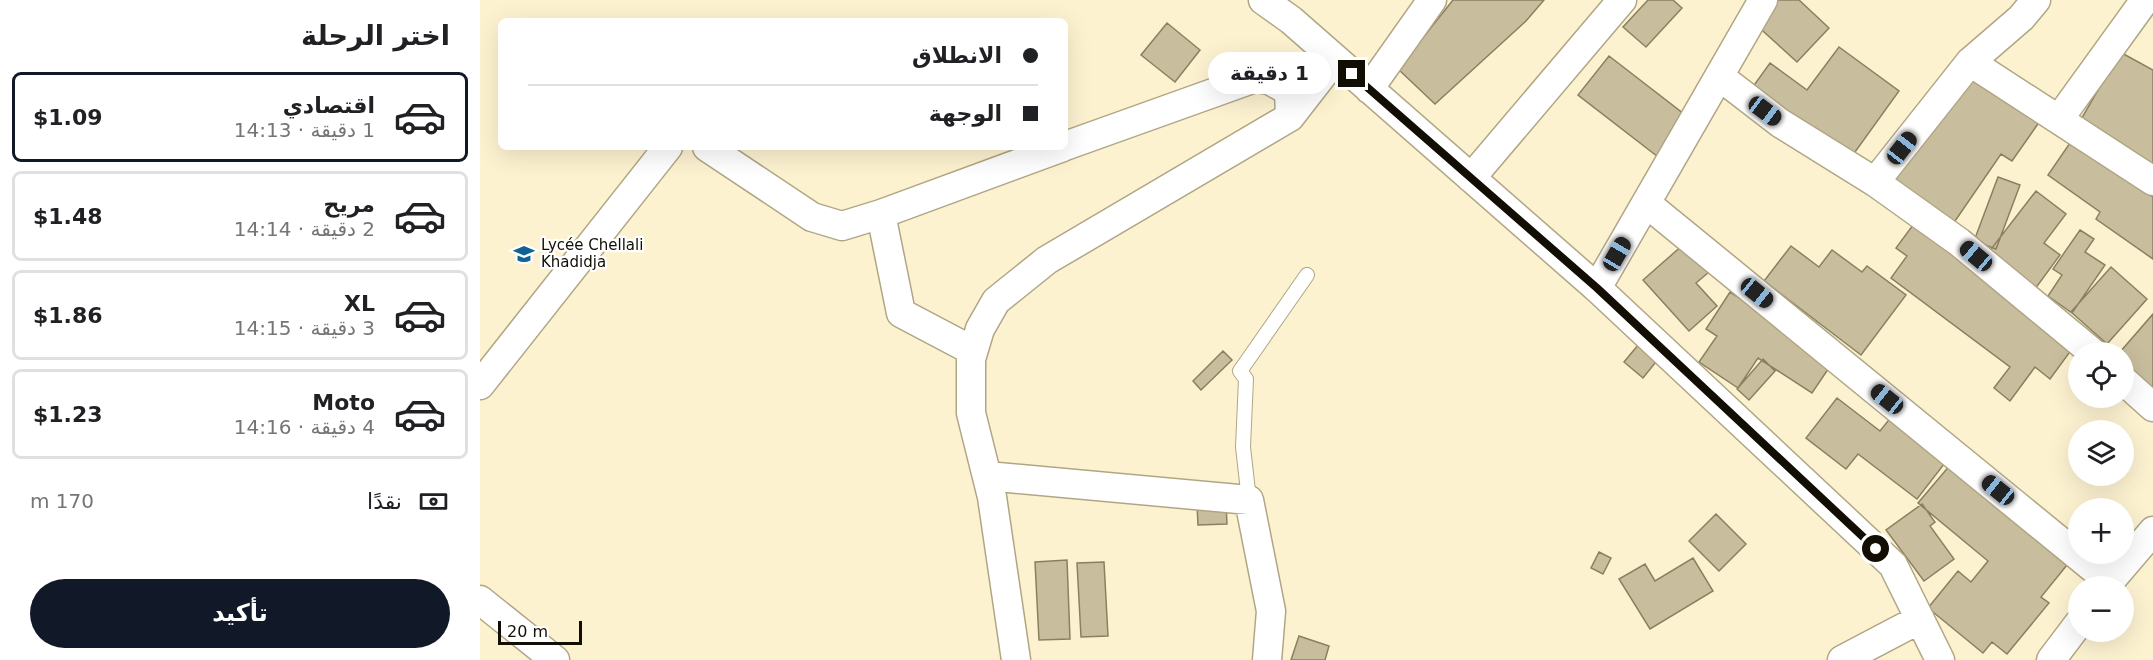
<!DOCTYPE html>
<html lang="ar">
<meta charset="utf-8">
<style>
:root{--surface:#fff;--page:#f2f2f2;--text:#202124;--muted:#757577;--line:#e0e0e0;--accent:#111827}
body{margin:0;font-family:"DejaVu Sans",Cairo,sans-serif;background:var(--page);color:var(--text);direction:rtl;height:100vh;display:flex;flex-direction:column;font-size:22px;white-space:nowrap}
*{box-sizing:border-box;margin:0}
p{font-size:20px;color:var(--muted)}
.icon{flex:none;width:33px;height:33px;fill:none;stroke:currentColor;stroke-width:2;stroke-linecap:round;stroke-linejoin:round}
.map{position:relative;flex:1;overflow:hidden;direction:ltr}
.side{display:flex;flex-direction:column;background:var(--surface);width:480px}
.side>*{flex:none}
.top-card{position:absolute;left:18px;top:18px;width:570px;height:132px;border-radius:9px;box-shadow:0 6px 24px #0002;direction:rtl;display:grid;align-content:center;height:132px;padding:0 30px;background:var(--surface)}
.tools{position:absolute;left:1588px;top:342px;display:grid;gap:12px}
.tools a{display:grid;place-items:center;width:66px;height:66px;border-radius:50%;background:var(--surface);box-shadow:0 6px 24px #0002;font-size:30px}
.scale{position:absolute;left:18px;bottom:15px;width:84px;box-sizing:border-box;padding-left:6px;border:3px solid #120e04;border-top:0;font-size:16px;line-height:21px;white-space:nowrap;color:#120e04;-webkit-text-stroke:4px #fff;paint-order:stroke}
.end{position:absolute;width:27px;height:27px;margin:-14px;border:8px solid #120e04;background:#fff;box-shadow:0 0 0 3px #fff}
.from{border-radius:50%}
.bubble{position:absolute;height:42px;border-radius:21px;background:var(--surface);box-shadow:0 6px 24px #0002;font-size:20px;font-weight:800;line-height:42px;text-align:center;direction:rtl}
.car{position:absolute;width:18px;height:36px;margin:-18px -9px;border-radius:8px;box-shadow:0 0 4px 2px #0007;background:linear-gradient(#222 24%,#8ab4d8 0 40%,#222 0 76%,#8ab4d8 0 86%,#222 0)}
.top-card b{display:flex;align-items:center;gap:21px;height:57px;font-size:22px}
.top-card b+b{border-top:2px solid var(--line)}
.top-card i{width:15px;height:15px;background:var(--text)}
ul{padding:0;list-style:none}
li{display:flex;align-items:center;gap:18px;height:90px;margin:0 12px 9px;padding:0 18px;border:3px solid var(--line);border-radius:9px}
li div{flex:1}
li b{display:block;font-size:22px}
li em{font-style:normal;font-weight:800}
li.on{border-color:var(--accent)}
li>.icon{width:54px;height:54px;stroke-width:1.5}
h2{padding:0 30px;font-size:27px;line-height:72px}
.pay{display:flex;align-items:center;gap:15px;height:66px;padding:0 30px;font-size:22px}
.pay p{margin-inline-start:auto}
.action{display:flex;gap:12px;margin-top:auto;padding:12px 30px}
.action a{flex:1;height:69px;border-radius:36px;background:var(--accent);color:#fff;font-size:24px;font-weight:800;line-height:69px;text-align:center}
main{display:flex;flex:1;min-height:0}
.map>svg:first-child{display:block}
</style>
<main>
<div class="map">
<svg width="1673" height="660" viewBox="0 0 1673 660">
<rect width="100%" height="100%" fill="#fdf2d0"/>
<!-- building -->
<path fill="#c8be9d" stroke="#8a8061" stroke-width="1.5" d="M973,0H1064L1046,21L955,104L918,69Z
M1168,0H1193L1202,8L1166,47L1143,27Z
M1275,0H1319L1349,28L1317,62L1263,13Z
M687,23L720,50L695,82L661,55Z
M1359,47L1419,91L1370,159L1272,88L1290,63L1327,90Z
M1640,52L1673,70V171L1596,128Z
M1129,56L1213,121L1182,160L1098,95Z
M1492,71L1560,121L1532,161L1521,154L1473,224L1409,184Z
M1592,140L1673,197V259L1616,219L1620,212L1568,175Z
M1518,177L1540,185L1516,249L1494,241Z
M1556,191L1586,214L1564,243L1580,255L1555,289L1508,253Z
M1433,225L1595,345L1570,379L1555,367L1530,401L1514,388L1530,367L1411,278L1427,256L1416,248Z
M1600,230L1614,239L1605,252L1625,265L1592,313L1568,296L1582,275L1573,269Z
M1204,244L1229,272L1216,283L1237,306L1209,331L1163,280Z
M1311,246L1339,267L1352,250L1382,272L1387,266L1426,295L1381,355L1284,281Z
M1631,267L1667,299L1627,344L1591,312Z
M1250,292L1355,359L1332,393L1278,358L1258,388L1219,362L1237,336L1226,329Z
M1673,314V394L1644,369V352H1640Z
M1164,338L1183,353L1163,378L1144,362Z
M743,351L752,360L721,390L713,381Z
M1283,359L1295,371L1269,400L1257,389Z
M1357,398L1400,431L1412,416L1468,459L1437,499L1378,454L1366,469L1326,438Z
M1471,464L1591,560L1561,597L1569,603L1527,654L1512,642L1503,653L1448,608L1478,571L1491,582L1508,561L1438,503Z
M746,504L747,524L718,525L717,505Z
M1442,504L1455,522L1450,526L1474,559L1444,581L1406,530Z
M1236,514L1266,544L1239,571L1209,541Z
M1119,552L1131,558L1123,574L1111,568Z
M1213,558L1233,591L1170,629L1139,579L1165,564L1175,581Z
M587,560L590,639L559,640L555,562Z
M624,562L628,636L601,637L597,563Z
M819,636L849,646L845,660H811Z"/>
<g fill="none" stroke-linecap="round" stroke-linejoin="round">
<!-- lane casing -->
<g stroke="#b0a685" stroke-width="16">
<path id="lane" d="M769,500L763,447L766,379L760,371L827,275"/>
</g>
<!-- street casing -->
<g stroke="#b0a685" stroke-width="31">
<path id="street" d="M783,0L811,20L1117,288L1413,565L1460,660
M1490,62L1673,181
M1239,76L1300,123L1395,182L1479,242L1612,352
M889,89L952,0
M1579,119L1665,0
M585,146L775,78L789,80L809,91L810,117
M227,147L332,217L362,226L401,214
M991,178L1142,0
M1395,182L1490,62L1541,18L1556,0
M1166,203L1630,582
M1117,288L1283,0
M493,351L421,313L401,214L583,147
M1644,381L1673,407
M0,385L188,147
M507,476L769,500L791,611L787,660
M1626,586L1673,531
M0,600L75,660
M536,660L512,497L491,413V359L500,329L516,301L567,260L810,117L855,59
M1362,660L1440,619
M1571,660L1599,623"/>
</g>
<!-- lane -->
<use href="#lane" stroke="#fff" stroke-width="14"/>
<!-- street -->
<use href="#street" stroke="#fff" stroke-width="28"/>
</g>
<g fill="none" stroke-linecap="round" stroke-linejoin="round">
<!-- route -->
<path stroke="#120e04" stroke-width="8" d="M872,74L1117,288L1396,549"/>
</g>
<!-- icons -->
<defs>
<g id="school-bare" transform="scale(1.62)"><path d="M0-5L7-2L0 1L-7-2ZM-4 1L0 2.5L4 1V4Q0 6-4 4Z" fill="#0f6294" stroke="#fff" stroke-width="2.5" paint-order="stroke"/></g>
</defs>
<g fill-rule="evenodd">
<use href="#school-bare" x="44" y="254"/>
</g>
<g text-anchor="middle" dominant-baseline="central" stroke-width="4.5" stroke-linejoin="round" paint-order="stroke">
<!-- poi labels -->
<g font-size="15" fill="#120e04" stroke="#fff" text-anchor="start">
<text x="61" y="245">Lycée Chellali<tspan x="61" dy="17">Khadidja</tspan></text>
</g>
</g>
</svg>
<div class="tools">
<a><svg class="icon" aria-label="locate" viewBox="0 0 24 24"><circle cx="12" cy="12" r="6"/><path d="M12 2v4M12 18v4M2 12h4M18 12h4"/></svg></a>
<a><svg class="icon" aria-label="layers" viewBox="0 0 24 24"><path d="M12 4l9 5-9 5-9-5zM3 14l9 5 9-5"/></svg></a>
<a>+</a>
<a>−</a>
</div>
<div class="scale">20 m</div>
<i class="end from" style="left:1396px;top:549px"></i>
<i class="end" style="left:872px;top:74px"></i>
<div class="bubble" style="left:728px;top:52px;width:123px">1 دقيقة</div>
<i class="car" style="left:1285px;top:111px;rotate:127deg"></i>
<i class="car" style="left:1422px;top:148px;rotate:38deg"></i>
<i class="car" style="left:1137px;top:254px;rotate:30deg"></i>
<i class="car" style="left:1496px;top:256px;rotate:310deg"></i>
<i class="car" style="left:1277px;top:293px;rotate:129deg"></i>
<i class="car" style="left:1407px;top:399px;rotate:309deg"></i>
<i class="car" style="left:1518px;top:490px;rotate:309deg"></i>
<div class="top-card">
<b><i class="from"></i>الانطلاق</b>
<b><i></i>الوجهة</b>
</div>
</div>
<section class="side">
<h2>اختر الرحلة</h2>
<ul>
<li class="on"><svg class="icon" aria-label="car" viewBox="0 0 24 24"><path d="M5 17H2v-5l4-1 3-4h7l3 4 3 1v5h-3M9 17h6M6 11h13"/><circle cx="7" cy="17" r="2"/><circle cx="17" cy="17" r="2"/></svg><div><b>اقتصادي</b><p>1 دقيقة · 14:13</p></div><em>$1.09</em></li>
<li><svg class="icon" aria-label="car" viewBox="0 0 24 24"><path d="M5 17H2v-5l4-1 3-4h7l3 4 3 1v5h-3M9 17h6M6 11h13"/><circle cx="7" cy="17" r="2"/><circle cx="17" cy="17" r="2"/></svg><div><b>مريح</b><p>2 دقيقة · 14:14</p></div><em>$1.48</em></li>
<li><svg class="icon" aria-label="car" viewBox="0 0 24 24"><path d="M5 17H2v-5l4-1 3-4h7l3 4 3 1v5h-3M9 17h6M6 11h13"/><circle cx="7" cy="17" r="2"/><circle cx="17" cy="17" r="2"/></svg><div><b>XL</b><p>3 دقيقة · 14:15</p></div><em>$1.86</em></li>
<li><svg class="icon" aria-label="car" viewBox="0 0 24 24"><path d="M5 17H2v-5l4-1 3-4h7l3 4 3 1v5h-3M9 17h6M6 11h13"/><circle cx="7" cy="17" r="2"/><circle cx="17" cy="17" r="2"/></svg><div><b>Moto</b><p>4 دقيقة · 14:16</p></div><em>$1.23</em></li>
</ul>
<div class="pay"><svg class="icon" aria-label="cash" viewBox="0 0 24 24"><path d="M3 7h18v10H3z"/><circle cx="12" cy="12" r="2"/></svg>نقدًا<p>170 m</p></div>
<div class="action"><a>تأكيد</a></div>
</section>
</main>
